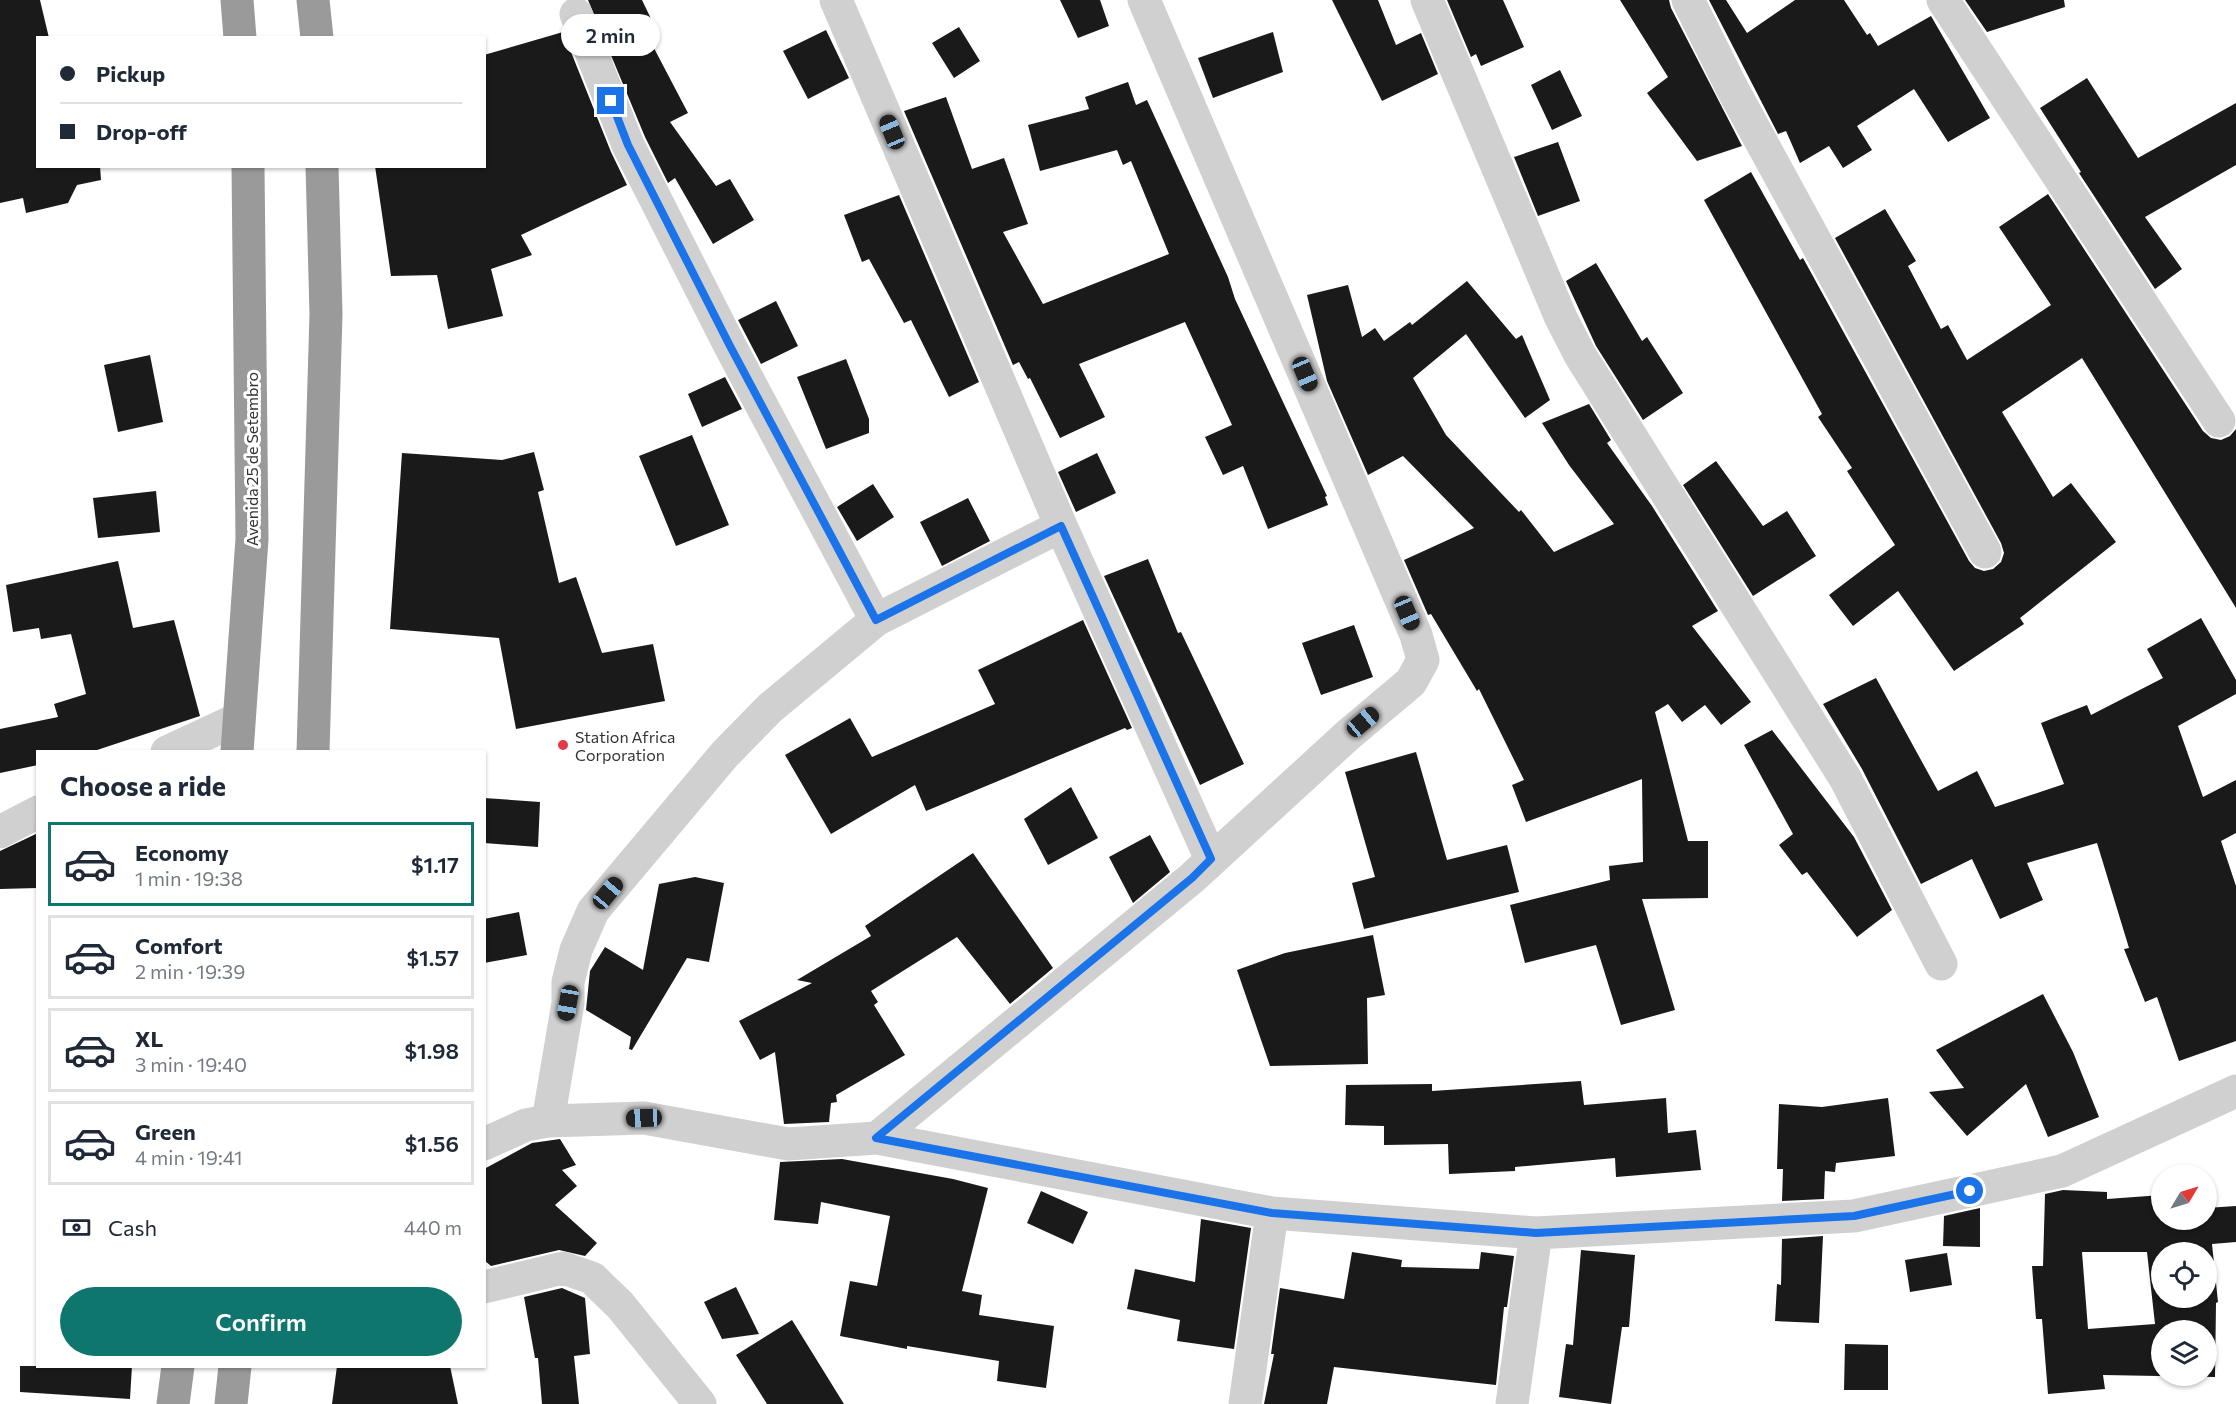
<!DOCTYPE html>
<meta charset="utf-8">
<style>
:root{--surface:#fff;--page:#f6f6f7;--text:#1f2937;--muted:#747a83;--line:#e0e1e3;--accent:#0f766e}
body{margin:0;font-family:Commissioner,sans-serif;background:var(--page);color:var(--text);height:100vh;display:flex;flex-direction:column;font-size:22px;white-space:nowrap}
*{box-sizing:border-box;margin:0}
p{font-size:20px;color:var(--muted)}
.icon{flex:none;width:33px;height:33px;fill:none;stroke:currentColor;stroke-width:2;stroke-linecap:round;stroke-linejoin:round}
.map{position:relative;flex:1;overflow:hidden}
.sheet{position:absolute;left:36px;top:750px;width:450px;height:618px;display:flex;flex-direction:column;background:var(--surface);border-radius:0px;box-shadow:0 2px 4px #0004}
.sheet>*{flex:none}
.banner{position:absolute;left:36px;top:36px;width:450px;height:132px;border-radius:0px;box-shadow:0 2px 4px #0004;display:grid;align-content:center;height:132px;padding:0 24px;background:var(--surface)}
.needle{width:39px;rotate:52deg}
.fabs{position:absolute;left:2151px;top:1164px;display:grid;gap:12px}
.fabs a{display:grid;place-items:center;width:66px;height:66px;border-radius:50%;background:var(--surface);box-shadow:0 2px 4px #0004;font-size:30px}
.end{position:absolute;width:27px;height:27px;margin:-14px;border:8px solid #1a73e8;background:#fff;box-shadow:0 0 0 3px #fff}
.from{border-radius:50%}
.bubble{position:absolute;height:42px;border-radius:21px;background:var(--surface);box-shadow:0 2px 4px #0004;font-size:20px;font-weight:600;line-height:42px;text-align:center}
.car{position:absolute;width:18px;height:36px;margin:-18px -9px;border-radius:8px;box-shadow:0 0 4px 2px #0007;background:linear-gradient(#222 24%,#8ab4d8 0 40%,#222 0 76%,#8ab4d8 0 86%,#222 0)}
.banner b{display:flex;align-items:center;gap:21px;height:57px;font-size:22px}
.banner b+b{border-top:2px solid var(--line)}
.banner i{width:15px;height:15px;background:var(--text)}
ul{padding:0;list-style:none}
li{display:flex;align-items:center;gap:18px;height:84px;margin:0 12px 9px;padding:0 12px;border:3px solid var(--line);border-radius:0px}
li div{flex:1}
li b{display:block;font-size:22px}
li em{font-style:normal;font-weight:600}
li.current{border-color:var(--accent)}
li>.icon{width:54px;height:54px;stroke-width:1.5}
h2{padding:0 24px;font-size:27px;line-height:72px}
.pay{display:flex;align-items:center;gap:15px;height:66px;padding:0 24px;font-size:22px}
.pay p{margin-inline-start:auto}
.action{display:flex;gap:12px;margin-top:auto;padding:12px 24px}
.action a{flex:1;height:69px;border-radius:36px;background:var(--accent);color:#fff;font-size:24px;font-weight:600;line-height:69px;text-align:center}
.map>svg:first-child{display:block}
</style>
<div class="map">
<svg width="2236" height="1404" viewBox="0 0 2236 1404">
<rect width="100%" height="100%" fill="#fff"/>
<!-- building -->
<path fill="#1a1a1a" fill-rule="evenodd" d="M0,0H40L49,38H38V166H100L101,180L77,185L68,203L26,213L23,198L0,203Z
M588,0H642L655,27L645,31L688,113L670,122L716,186L730,179L754,220L713,244L675,178L668,183L645,137Z
M1060,0H1100L1109,26L1078,38Z
M1332,0H1378L1396,45L1421,33L1438,74L1382,101Z
M1447,0H1503L1524,47L1481,66L1476,54L1471,57Z
M1620,0H1669L1671,8L1742,146L1697,161L1647,93L1668,77Z
M1709,0H1726L1747,33L1795,0H1844L1867,35L1870,33L1878,46L1931,16L1990,118L1948,142L1914,89L1857,126L1872,150L1843,168L1829,146L1800,163L1786,131L1778,134Z
M1965,0H2064L2065,7L1987,32Z
M959,27L980,61L954,78L932,43Z
M826,30L849,78L808,99L783,51Z
M563,32L611,152L627,185L521,235L532,255L491,269L503,316L448,329L437,275L391,276L375,166H484V55Z
M1273,32L1283,72L1213,98L1198,58Z
M1560,70L1582,116L1552,130L1531,85Z
M2087,78L2138,158L2236,103V165L2145,217L2182,269L2155,289L2079,173L2081,172L2040,108Z
M1128,82L1136,105L1147,100L1228,277L1235,299L1327,496L1325,497L1328,505L1268,529L1243,466L1223,475L1205,437L1232,425L1185,322L1079,364L1105,417L1060,438L1030,378L1028,379L1019,362L1013,365L904,111L946,97L972,169L1004,158L1028,224L1003,232L1043,304L1169,254L1131,161L1123,165L1117,150L1040,171L1028,125L1089,109L1085,97Z
M1558,142L1580,201L1538,216L1514,157Z
M1751,172L1800,260L1803,258L1969,561L1975,568L1984,571L1993,569L2001,562L2004,553L2001,543L1835,238L1885,209L1916,261L1908,266L1941,329L1948,325L1967,360L2051,305L1999,227L2048,194L2203,431L2211,438L2221,440L2230,436L2236,429V608L2082,358L2002,412L2053,497L2071,483L2116,542L2020,618L2024,624L1954,671L1898,591L1853,626L1829,595L1895,545L1847,471L1852,468L1818,417L1822,414L1704,200Z
M899,195L979,382L949,397L911,320L904,323L869,259L862,262L844,215Z
M1596,263L1642,341L1647,337L1683,393L1643,420L1596,346L1566,281Z
M1467,281L1516,339L1522,335L1550,400L1525,418L1466,334L1413,378L1446,435L1519,512L1521,510L1554,552L1614,524L1569,465L1542,423L1589,404L1611,440L1607,443L1652,506L1718,611L1692,626L1751,702L1721,725L1705,705L1682,722L1668,704L1655,712L1688,841H1708V898L1642,899L1675,1010L1621,1025L1596,945L1525,963L1510,905L1610,880L1609,866L1643,862L1642,779L1526,822L1512,785L1524,780L1479,689L1477,691L1431,614L1428,615L1404,560L1474,528L1403,456L1368,475L1327,381L1307,295L1348,285L1362,337L1375,328L1384,341L1410,322L1412,325Z
M776,301L798,346L761,364L738,320Z
M150,355L163,422L118,432L104,365Z
M846,359L869,419V433L826,449L797,377Z
M725,377L742,409L702,427L688,394Z
M692,435L729,525L676,546L639,456Z
M534,452L544,490L538,492L559,583L576,577L602,653L653,644L665,701L516,729L499,638L390,629L402,453L502,460Z
M1097,453L1116,493L1076,512L1058,472Z
M1716,461L1763,526L1787,511L1816,556L1753,596L1683,485Z
M873,484L894,517L857,541L837,507Z
M156,491L160,532L98,538L93,498Z
M968,498L990,541L942,566L920,522Z
M1148,559L1178,633L1181,632L1244,764L1200,785L1104,576Z
M118,561L133,628L174,620L200,716L91,752H38V765L0,773V729L58,717L54,704L86,694L71,634L41,639L39,628L13,632L6,585Z
M2201,618L2236,680V694L2178,726L2203,797L2236,780V833L2221,841L2236,886V1041L2179,1061L2157,997L2145,1002L2124,949L2129,948L2097,843L2027,863L2043,900L2000,919L1972,859L1921,884L1862,769L1823,704L1876,678L1938,791L1977,771L1995,807L2064,784L2041,723L2087,705L2091,715L2163,678L2147,649Z
M1083,620L1132,728L1127,730L1125,728L926,811L915,785L831,834L785,755L850,718L872,757L995,704L978,670Z
M1354,625L1373,677L1321,695L1302,643Z
M1772,730L1854,837L1892,910L1857,937L1807,872L1802,875L1779,845L1793,834L1744,745Z
M1416,752L1447,860L1507,845L1519,892L1364,929L1352,883L1375,877L1345,772Z
M1071,787L1098,838L1048,865L1024,819Z
M484,798L540,802L538,847L484,843Z
M38,833V888L0,889V851Z
M1150,835L1170,872L1133,903L1109,857Z
M973,853L1053,968L1010,1004L957,937L871,991L878,1002L874,1005L905,1055L836,1095L837,1102L831,1103L829,1122L784,1124L775,1052L760,1060L739,1021L812,983L797,980L871,936L865,926Z
M695,877L724,883L709,962L687,958L632,1050L629,1049L631,1037L586,1010L590,971L605,947L643,970L659,884Z
M519,912L527,955L484,963V919Z
M1373,935L1385,995L1367,998L1368,1064L1270,1066L1237,970L1285,953Z
M2043,994L2073,1052L2099,1117L2048,1137L2026,1084L1967,1136L1929,1092L1964,1088L1936,1050Z
M1581,1081L1584,1105L1666,1098L1668,1133L1696,1130L1701,1170L1616,1177L1615,1158L1515,1167V1171L1449,1174L1448,1144L1384,1145V1126L1345,1125L1346,1085L1432,1084V1091Z
M1888,1098L1895,1156L1836,1163L1835,1172L1825,1171L1824,1199L1782,1201L1783,1169H1777L1779,1104L1822,1107Z
M560,1139L576,1165L562,1170L577,1186L555,1205L597,1243L585,1256L559,1250L491,1266L484,1260V1169L532,1143Z
M842,1159L953,1179L988,1188L962,1291L982,1295L979,1315L1054,1326L1046,1388L997,1381L999,1361L907,1346V1349L840,1336L850,1281L877,1286L890,1216L821,1202L818,1224L774,1220L780,1162Z
M2063,1190L2107,1192V1199L2162,1195V1220H2206V1208L2236,1206V1242L2212,1244L2218,1302L2216,1303L2215,1377L2103,1375L2105,1389L2048,1394L2042,1319H2036L2032,1266H2043L2045,1194ZM2082,1252H2147L2155,1324L2088,1329ZM2162,1252H2206V1298H2162ZM2162,1330H2206V1376H2162Z
M1041,1191L1088,1212L1073,1244L1027,1223Z
M1980,1208V1247L1943,1246L1944,1216Z
M1201,1219L1251,1228L1234,1349L1177,1341L1180,1320L1127,1309L1135,1269L1195,1282Z
M1823,1236L1819,1323L1775,1321L1777,1284L1781,1285L1782,1239Z
M1581,1250L1635,1255L1629,1327H1622L1611,1404L1559,1397L1566,1344L1573,1345Z
M1352,1252L1402,1260L1401,1267L1479,1269L1481,1252L1514,1256L1507,1307H1504L1496,1385L1334,1367L1327,1404H1264L1274,1354H1271L1280,1288L1344,1299Z
M1947,1253L1952,1285L1910,1292L1905,1260Z
M736,1287L759,1334L722,1339L704,1302Z
M562,1288L585,1298L590,1354L574,1356L579,1404H542L538,1358H535L524,1297Z
M792,1320L844,1404H767L736,1355Z
M1845,1344L1888,1345V1390H1844Z
M20,1366H132L130,1399L20,1392Z
M337,1366H450L458,1404H332Z"/>
<g fill="none" stroke-linecap="round" stroke-linejoin="round">
<!-- street -->
<path stroke="#d0d0d0" stroke-width="33" d="M836,0L1061,526L1211,859
M1427,0L1561,318L1580,355L1845,778L1941,964
M1688,0L1733,90L1985,552
M1943,0L2219,421
M576,14L628,145L730,346L876,620
M167,752L238,719
M0,832L38,812
M548,1121L568,1003V982L576,950L593,911L725,754L770,708L876,620L1061,526
M877,1138L1192,878L1348,735L1411,682L1423,660L1416,635L1144,0
M484,1144L526,1125L548,1121L644,1118L788,1144L877,1138L1272,1213L1536,1233L1512,1404
M1536,1233L1854,1216L2062,1171L2236,1091
M484,1287L563,1268L592,1278L620,1305L700,1404
M1245,1404L1272,1213"/>
<!-- highway -->
<path stroke="#9a9a9a" stroke-width="33" d="M237,0L240,38
M313,0L317,38
M237,752L252,539L248,166
M313,752L326,314L322,166
M173,1404L178,1366
M231,1404L235,1366"/>
</g>
<g fill="none" stroke-linecap="round" stroke-linejoin="round">
<!-- route -->
<path stroke="#1a73e8" stroke-width="8" d="M611,101L628,145L730,346L876,620L1061,526L1211,859L1192,878L876,1138L1272,1213L1536,1233L1854,1216L1970,1191"/>
</g>
<!-- markers -->
<circle fill="#e63946" stroke="#fff" stroke-width="2" cx="563" cy="745" r="6"/>
<g text-anchor="middle" dominant-baseline="central" stroke-width="6" stroke-linejoin="round" paint-order="stroke">
<!-- street labels -->
<g font-size="16" fill="#333" stroke="#fff">
<text transform="translate(251 459) rotate(-90)">Avenida 25 de Setembro</text>
</g>
<!-- poi labels -->
<g font-size="16" fill="#333" stroke="#fff" text-anchor="start">
<text x="575" y="736">Station Africa<tspan x="575" dy="18">Corporation</tspan></text>
</g>
</g>
</svg>
<div class="fabs">
<a><svg class="needle" viewBox="-14 -14 28 28"><path d="M0-13l5 13h-10z" fill="#e53935"/><path d="M0 13l5-13h-10z" fill="#747a83"/></svg></a>
<a><svg class="icon" aria-label="locate" viewBox="0 0 24 24"><circle cx="12" cy="12" r="6"/><path d="M12 2v4M12 18v4M2 12h4M18 12h4"/></svg></a>
<a><svg class="icon" aria-label="layers" viewBox="0 0 24 24"><path d="M12 4l9 5-9 5-9-5zM3 14l9 5 9-5"/></svg></a>
</div>
<i class="end from" style="left:1970px;top:1191px"></i>
<i class="end" style="left:611px;top:101px"></i>
<div class="bubble" style="left:561px;top:14px;width:99px">2 min</div>
<i class="car" style="left:892px;top:132px;rotate:337deg"></i>
<i class="car" style="left:1305px;top:374px;rotate:157deg"></i>
<i class="car" style="left:1407px;top:613px;rotate:157deg"></i>
<i class="car" style="left:1363px;top:722px;rotate:50deg"></i>
<i class="car" style="left:608px;top:893px;rotate:40deg"></i>
<i class="car" style="left:568px;top:1003px;rotate:190deg"></i>
<i class="car" style="left:644px;top:1118px;rotate:268deg"></i>
<div class="banner">
<b><i class="from"></i>Pickup</b>
<b><i></i>Drop-off</b>
</div>
<section class="sheet">
<h2>Choose a ride</h2>
<ul>
<li class="current"><svg class="icon" aria-label="car" viewBox="0 0 24 24"><path d="M5 17H2v-5l4-1 3-4h7l3 4 3 1v5h-3M9 17h6M6 11h13"/><circle cx="7" cy="17" r="2"/><circle cx="17" cy="17" r="2"/></svg><div><b>Economy</b><p>1 min · 19:38</p></div><em>$1.17</em></li>
<li><svg class="icon" aria-label="car" viewBox="0 0 24 24"><path d="M5 17H2v-5l4-1 3-4h7l3 4 3 1v5h-3M9 17h6M6 11h13"/><circle cx="7" cy="17" r="2"/><circle cx="17" cy="17" r="2"/></svg><div><b>Comfort</b><p>2 min · 19:39</p></div><em>$1.57</em></li>
<li><svg class="icon" aria-label="car" viewBox="0 0 24 24"><path d="M5 17H2v-5l4-1 3-4h7l3 4 3 1v5h-3M9 17h6M6 11h13"/><circle cx="7" cy="17" r="2"/><circle cx="17" cy="17" r="2"/></svg><div><b>XL</b><p>3 min · 19:40</p></div><em>$1.98</em></li>
<li><svg class="icon" aria-label="car" viewBox="0 0 24 24"><path d="M5 17H2v-5l4-1 3-4h7l3 4 3 1v5h-3M9 17h6M6 11h13"/><circle cx="7" cy="17" r="2"/><circle cx="17" cy="17" r="2"/></svg><div><b>Green</b><p>4 min · 19:41</p></div><em>$1.56</em></li>
</ul>
<div class="pay"><svg class="icon" aria-label="cash" viewBox="0 0 24 24"><path d="M3 7h18v10H3z"/><circle cx="12" cy="12" r="2"/></svg>Cash<p>440 m</p></div>
<div class="action"><a>Confirm</a></div>
</section>
</div>
